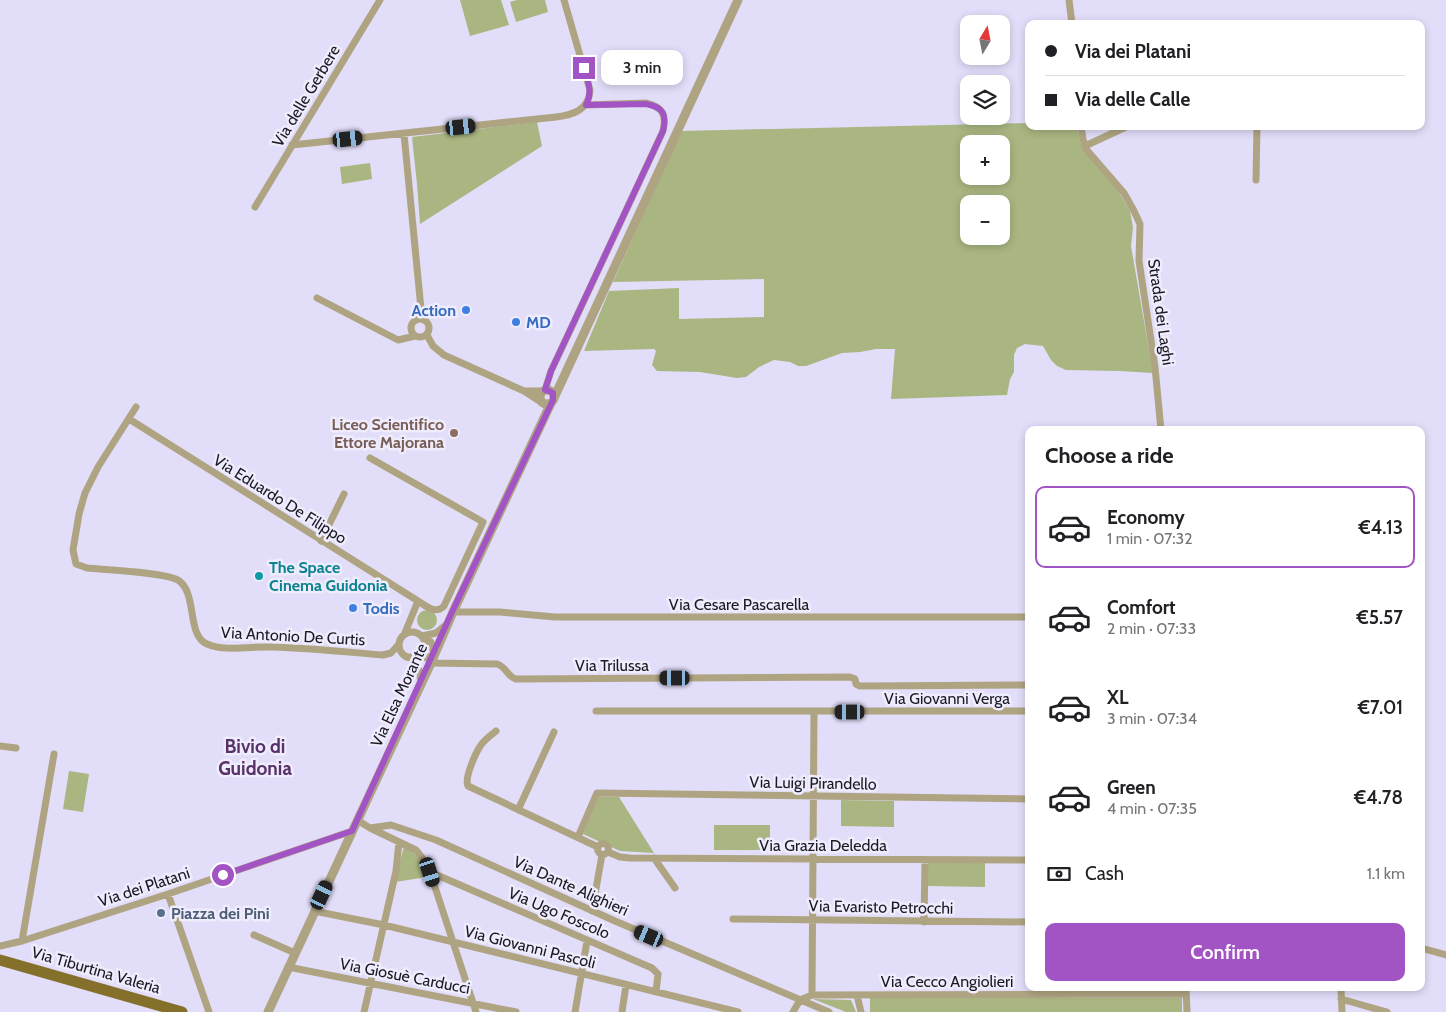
<!DOCTYPE html>
<meta charset="utf-8">
<style>
:root{--surface:#fff;--page:#f2f2f2;--text:#202124;--muted:#757577;--line:#e0e0e0;--accent:#a254c5}
body{margin:0;font-family:Cabin,sans-serif;background:var(--page);color:var(--text);height:100vh;display:flex;flex-direction:column;font-size:19px;white-space:nowrap}
*{box-sizing:border-box;margin:0}
p{font-size:16px;color:var(--muted)}
.icon{flex:none;width:28px;height:28px;fill:none;stroke:currentColor;stroke-width:2;stroke-linecap:round;stroke-linejoin:round}
.map{position:relative;flex:1;overflow:hidden}
.drawer{position:absolute;left:1025px;top:426px;width:400px;height:565px;display:flex;flex-direction:column;background:var(--surface);border-radius:10px;box-shadow:0 2px 8px #0003}
.drawer>*{flex:none}
.hud{position:absolute;left:1025px;top:20px;width:400px;height:110px;border-radius:10px;box-shadow:0 2px 8px #0003;display:grid;align-content:center;height:110px;padding:0 20px;background:var(--surface)}
.needle{width:32px;rotate:10deg}
.controls{position:absolute;left:960px;top:15px;display:grid;gap:10px}
.controls a{display:grid;place-items:center;width:50px;height:50px;border-radius:10px;background:var(--surface);box-shadow:0 2px 8px #0003;font-size:25px}
.end{position:absolute;width:22px;height:22px;margin:-11px;border:6px solid #a254c5;background:#fff;box-shadow:0 0 0 2px #fff}
.from{border-radius:50%}
.bubble{position:absolute;height:35px;border-radius:10px;background:var(--surface);box-shadow:0 2px 8px #0003;font-size:16px;font-weight:600;line-height:35px;text-align:center}
.car{position:absolute;width:15px;height:30px;margin:-15px -8px;border-radius:6px;box-shadow:0 0 4px 1px #0007;background:linear-gradient(#222 24%,#8ab4d8 0 40%,#222 0 76%,#8ab4d8 0 86%,#222 0)}
.hud b{display:flex;align-items:center;gap:18px;height:48px;font-size:19px}
.hud b+b{border-top:1px solid var(--line)}
.hud i{width:12px;height:12px;background:var(--text)}
ul{padding:0;list-style:none}
li{display:flex;align-items:center;gap:15px;height:82px;margin:0 10px 8px;padding:0 10px;border:2px solid transparent;border-radius:10px}
li div{flex:1}
li b{display:block;font-size:19px}
li em{font-style:normal;font-weight:600}
li.selected{border-color:var(--accent)}
li>.icon{width:45px;height:45px;stroke-width:1.5}
h2{padding:0 20px;font-size:22px;line-height:60px}
.pay{display:flex;align-items:center;gap:12px;height:55px;padding:0 20px;font-size:19px}
.pay p{margin-inline-start:auto}
.action{display:flex;gap:10px;margin-top:auto;padding:10px 20px}
.action a{flex:1;height:58px;border-radius:10px;background:var(--accent);color:#fff;font-size:20px;font-weight:600;line-height:58px;text-align:center}
.map>svg:first-child{display:block}
</style>
<div class="map">
<svg width="1446" height="1012" viewBox="0 0 1446 1012">
<rect width="100%" height="100%" fill="#e2ddf9"/>
<!-- green -->
<path fill="#a9b681" fill-rule="evenodd" d="M460,0H501L509,25L470,36Z
M517,0H545L548,12L516,22L510,2Z
M537,122L542,146L420,224L417,184L412,137Z
M1029,123V126H1077L1081,144L1119,192L1130,211L1133,227L1131,246L1153,373L1119,371L1066,370L1057,366L1051,360L1043,346L1025,344L1017,348L1014,355V372L1010,379L1007,395L891,399L895,349H876L860,352L842,353L806,366H798L790,362L774,360L759,367L746,377L737,378L700,372L657,371L652,365L656,351L654,349L584,351L609,291L679,288V319L764,317V279L613,282L681,131ZM969,144H1001V176H969ZM969,204H1001V236H969Z
M370,163L372,179L342,184L340,167Z
M417 620a10 10 0 1 1 20 0a10 10 0 1 1-20 0Z
M69,771L89,774L83,812L63,809Z
M599,797H619L654,853L620,851L583,834Z
M841,800L894,801V827L841,826Z
M714,825H770V850H714Z
M404,846C418,854 422,863 427,877L395,882Z
M928,863H985V887L928,886Z
M870,998H1182V1012H870Z
M813,999L851,1000L856,1012H846Z"/>
<g fill="none" stroke-linecap="round" stroke-linejoin="round">
<!-- minor -->
<path stroke="#afa482" stroke-width="7" d="M1069,0L1072,24
M1081,126L1083,139L1086,149L1124,193L1134,211L1140,224L1139,261L1155,367L1161,430
M404,134L422,319
M292,145L556,117C573,115 589,110 590,90L564,0
M1085,146L1128,126
M1256,180L1257,126
M255,207L380,0
M317,298L398,340L415,336
M411 328a9 9 0 1 1 18 0a9 9 0 1 1-18 0Z
M427,335L433,346L444,355L524,391L541,402
M545,390L551,371L575,320L663,131C667,114 662,107 646,103L586,105
M525,391H543
M136,407L98,467L85,493L79,514L73,550L76,564L87,568C106,570 164,572 178,580C198,593 186,635 207,644C225,652 253,646 272,647C309,648 346,652 383,655L391,653L399,644
M129,419L418,601
M370,458L483,522L444,606C436,615 426,606 418,601L404,635
M321,541L344,494
M453,612H500L555,617H1026
M399 645a13 13 0 1 1 26 0a13 13 0 1 1-26 0Z
M422,636L436,633L447,624
M410,657L419,670L421,683
M416,657L428,658L434,654L431,642L423,637
M431,663L497,664C507,667 507,677 516,679L850,677L855,679L856,684L860,686L1029,685
M596,711H1029
M496,731C491,735 485,739 481,745C476,752 464,778 468,786L598,847
M0,746L16,748
M518,810L554,732
M357,820L370,828L391,825L436,840L615,921L829,1012
M370,828L416,850L423,859L430,872L476,1012
M578,837L597,793L1029,799
M597.5 849a5.5 5.5 0 1 1 11 0a5.5 5.5 0 1 1-11 0Z
M608,852L620,857L630,858L1029,860
M654,858L675,888
M430,872L652,968L658,974L656,992
M168,894L209,1012
M314,911L384,925L738,1012
M592,911L602,855
M733,919L1029,922
M924,922L925,860
M254,935L295,953
M22,941L54,754
M0,946L22,941L168,894L352,831
M1421,948L1446,955
M288,967L516,1012
M1186,988L1187,1012
M1341,988L1342,1012
M812,995L814,712
M857,995L861,1012
M1341,999L1387,1012
M364,1012L396,871L399,842
M575,1012L587,941
M622,1012L626,985
M793,1012L800,1000L812,995L1186,994"/>
<!-- tertiary -->
<path stroke="#afa482" stroke-width="9" d="M540 397a7 7 0 1 1 14 0a7 7 0 1 1-14 0Z
M554,398L738,0
M268,1012L431,663L453,612L551,403"/>
<!-- primary -->
<path stroke="#846f2b" stroke-width="11" d="M0,960L182,1012"/>
</g>
<g fill="none" stroke-linecap="round" stroke-linejoin="round">
<!-- route -->
<path stroke="#a254c5" stroke-width="6" d="M223,875L352,831L452,612L553,400V393L549,391L545,390L551,371L663,131C667,114 663,107 646,104L586,105C593,93 588,81 584,68"/>
</g>
<!-- markers -->
<g fill="#3f7fe0" stroke="#efecfd" stroke-width="2">
<circle cx="466" cy="310" r="5"/>
<circle cx="516" cy="322" r="5"/>
<circle cx="353" cy="608" r="5"/>
</g>
<circle fill="#8d6e63" stroke="#efecfd" stroke-width="2" cx="454" cy="433" r="5"/>
<circle fill="#0f9aa8" stroke="#efecfd" stroke-width="2" cx="259" cy="576" r="5"/>
<circle fill="#5c6f8a" stroke="#efecfd" stroke-width="2" cx="161" cy="913" r="5"/>
<g text-anchor="middle" dominant-baseline="central" stroke-width="5" stroke-linejoin="round" paint-order="stroke">
<!-- street labels -->
<g font-size="16" fill="#1b1922" stroke="#efecfd">
<text transform="translate(306 96) rotate(-59)">Via delle Gerbere</text>
<text transform="translate(1161 312) rotate(82)">Strada dei Laghi</text>
<text transform="translate(280 499) rotate(32)">Via Eduardo De Filippo</text>
<text x="739" y="604">Via Cesare Pascarella</text>
<text transform="translate(293 636) rotate(3)">Via Antonio De Curtis</text>
<text x="612" y="665">Via Trilussa</text>
<text transform="translate(399 695) rotate(-65)">Via Elsa Morante</text>
<text x="947" y="698">Via Giovanni Verga</text>
<text transform="translate(813 783) rotate(1)">Via Luigi Pirandello</text>
<text x="823" y="845">Via Grazia Deledda</text>
<text transform="translate(571 886) rotate(24)">Via Dante Alighieri</text>
<text transform="translate(144 887) rotate(-18)">Via dei Platani</text>
<text transform="translate(881 907) rotate(1)">Via Evaristo Petrocchi</text>
<text transform="translate(559 913) rotate(23)">Via Ugo Foscolo</text>
<text transform="translate(530 947) rotate(14)">Via Giovanni Pascoli</text>
<text transform="translate(96 970) rotate(16)">Via Tiburtina Valeria</text>
<text transform="translate(405 976) rotate(11)">Via Giosuè Carducci</text>
<text x="947" y="981">Via Cecco Angiolieri</text>
</g>
<!-- shop labels -->
<g font-size="16" font-weight="bold" fill="#366cbe" stroke="#efecfd" text-anchor="start">
<text x="456" y="310" text-anchor="end">Action</text>
<text x="526" y="322">MD</text>
<text x="363" y="608">Todis</text>
</g>
<!-- education labels -->
<g font-size="16" font-weight="bold" fill="#785e54" stroke="#efecfd" text-anchor="end">
<text x="444" y="424">Liceo Scientifico<tspan x="444" dy="18">Ettore Majorana</tspan></text>
</g>
<!-- culture labels -->
<g font-size="16" font-weight="bold" fill="#0d838f" stroke="#efecfd" text-anchor="start">
<text x="269" y="567">The Space<tspan x="269" dy="18">Cinema Guidonia</tspan></text>
</g>
<!-- service labels -->
<g font-size="16" font-weight="bold" fill="#4e5e75" stroke="#efecfd" text-anchor="start">
<text x="171" y="913">Piazza dei Pini</text>
</g>
<!-- quarter labels -->
<g font-size="19" font-weight="bold" fill="#583269" stroke="#efecfd">
<text x="255" y="746">Bivio di<tspan x="255" dy="22">Guidonia</tspan></text>
</g>
</g>
</svg>
<div class="controls">
<a><svg class="needle" viewBox="-14 -14 28 28"><path d="M0-13l5 13h-10z" fill="#e53935"/><path d="M0 13l5-13h-10z" fill="#757577"/></svg></a>
<a><svg class="icon" aria-label="layers" viewBox="0 0 24 24"><path d="M12 4l9 5-9 5-9-5zM3 14l9 5 9-5"/></svg></a>
<a>+</a>
<a>−</a>
</div>
<i class="end from" style="left:223px;top:875px"></i>
<i class="end" style="left:584px;top:68px"></i>
<div class="bubble" style="left:601px;top:50px;width:82px">3 min</div>
<i class="car" style="left:461px;top:127px;rotate:84deg"></i>
<i class="car" style="left:348px;top:139px;rotate:84deg"></i>
<i class="car" style="left:675px;top:678px;rotate:270deg"></i>
<i class="car" style="left:850px;top:712px;rotate:270deg"></i>
<i class="car" style="left:430px;top:872px;rotate:162deg"></i>
<i class="car" style="left:322px;top:895px;rotate:25deg"></i>
<i class="car" style="left:649px;top:936px;rotate:293deg"></i>
<div class="hud">
<b><i class="from"></i>Via dei Platani</b>
<b><i></i>Via delle Calle</b>
</div>
<section class="drawer">
<h2>Choose a ride</h2>
<ul>
<li class="selected"><svg class="icon" aria-label="car" viewBox="0 0 24 24"><path d="M5 17H2v-5l4-1 3-4h7l3 4 3 1v5h-3M9 17h6M6 11h13"/><circle cx="7" cy="17" r="2"/><circle cx="17" cy="17" r="2"/></svg><div><b>Economy</b><p>1 min · 07:32</p></div><em>€4.13</em></li>
<li><svg class="icon" aria-label="car" viewBox="0 0 24 24"><path d="M5 17H2v-5l4-1 3-4h7l3 4 3 1v5h-3M9 17h6M6 11h13"/><circle cx="7" cy="17" r="2"/><circle cx="17" cy="17" r="2"/></svg><div><b>Comfort</b><p>2 min · 07:33</p></div><em>€5.57</em></li>
<li><svg class="icon" aria-label="car" viewBox="0 0 24 24"><path d="M5 17H2v-5l4-1 3-4h7l3 4 3 1v5h-3M9 17h6M6 11h13"/><circle cx="7" cy="17" r="2"/><circle cx="17" cy="17" r="2"/></svg><div><b>XL</b><p>3 min · 07:34</p></div><em>€7.01</em></li>
<li><svg class="icon" aria-label="car" viewBox="0 0 24 24"><path d="M5 17H2v-5l4-1 3-4h7l3 4 3 1v5h-3M9 17h6M6 11h13"/><circle cx="7" cy="17" r="2"/><circle cx="17" cy="17" r="2"/></svg><div><b>Green</b><p>4 min · 07:35</p></div><em>€4.78</em></li>
</ul>
<div class="pay"><svg class="icon" aria-label="cash" viewBox="0 0 24 24"><path d="M3 7h18v10H3z"/><circle cx="12" cy="12" r="2"/></svg>Cash<p>1.1 km</p></div>
<div class="action"><a>Confirm</a></div>
</section>
</div>
